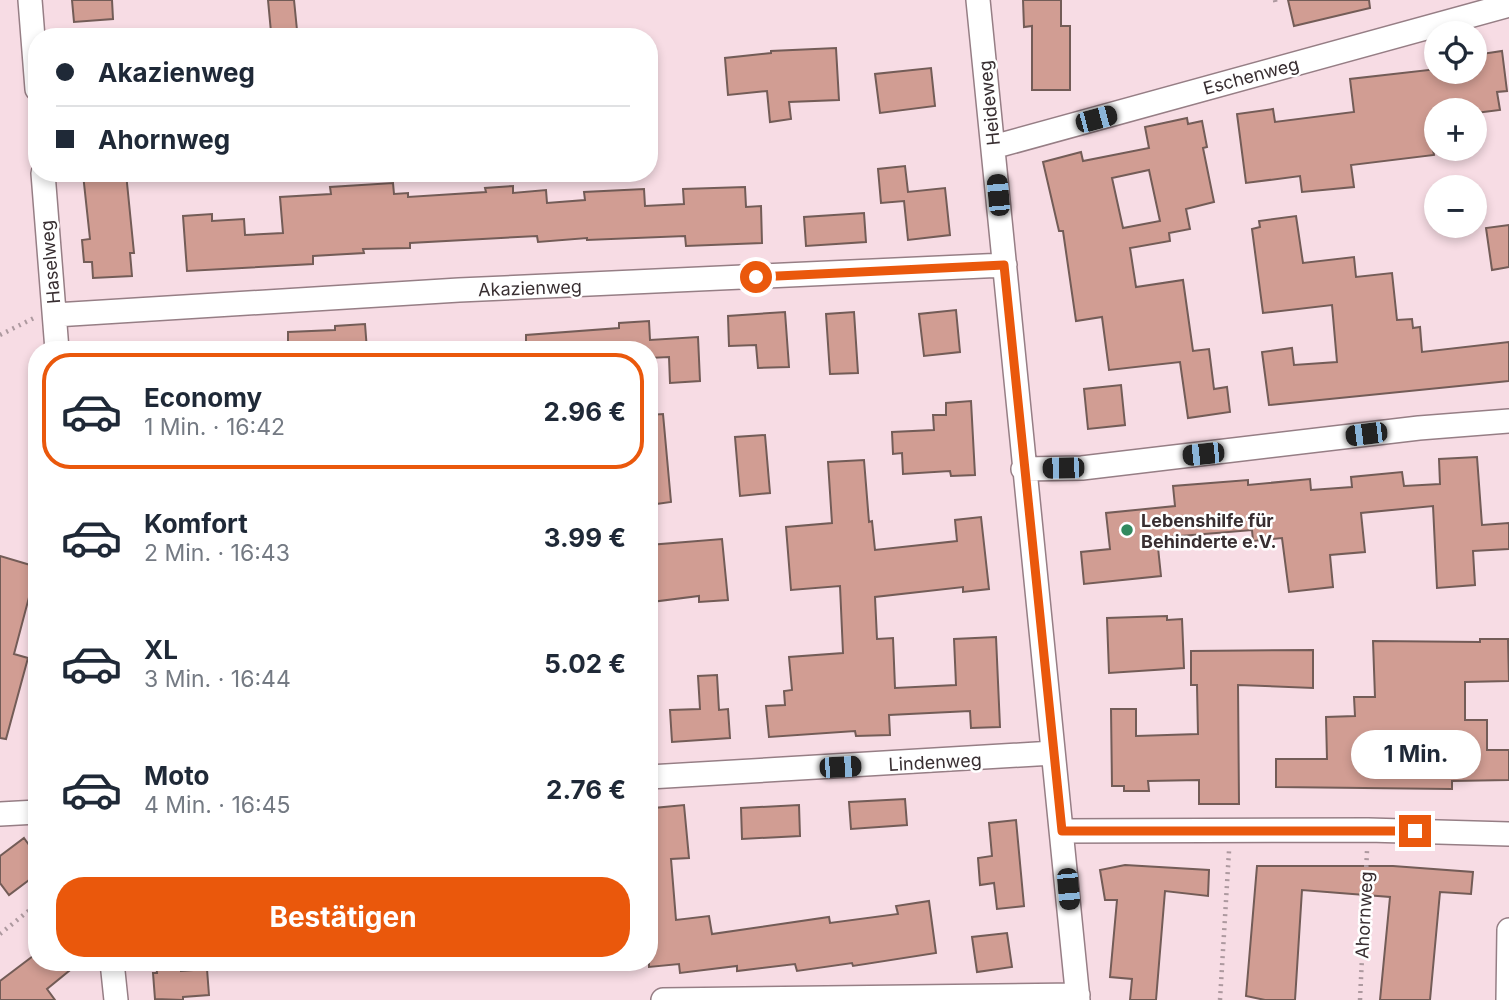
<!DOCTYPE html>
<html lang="de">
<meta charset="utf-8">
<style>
:root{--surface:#fff;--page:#f6f6f7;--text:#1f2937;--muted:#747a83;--line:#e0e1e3;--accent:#ea580c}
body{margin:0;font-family:Inter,sans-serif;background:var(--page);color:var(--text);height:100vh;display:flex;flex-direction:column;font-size:26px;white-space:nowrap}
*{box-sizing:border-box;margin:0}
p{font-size:23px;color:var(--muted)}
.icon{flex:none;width:38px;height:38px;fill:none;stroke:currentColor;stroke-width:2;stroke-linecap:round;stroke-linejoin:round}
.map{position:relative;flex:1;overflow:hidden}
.details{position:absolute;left:28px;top:341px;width:630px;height:630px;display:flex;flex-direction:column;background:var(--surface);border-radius:28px;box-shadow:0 4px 10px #0003}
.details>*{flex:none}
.hud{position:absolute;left:28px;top:28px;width:630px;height:154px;border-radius:28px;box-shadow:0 4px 10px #0003;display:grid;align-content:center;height:154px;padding:0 28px;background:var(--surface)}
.tools{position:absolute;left:1424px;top:21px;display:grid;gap:14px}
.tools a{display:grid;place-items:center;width:63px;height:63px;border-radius:50%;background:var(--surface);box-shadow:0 4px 10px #0003;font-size:35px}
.end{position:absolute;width:32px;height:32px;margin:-16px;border:9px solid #ea580c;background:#fff;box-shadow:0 0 0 4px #fff}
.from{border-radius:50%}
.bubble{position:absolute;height:49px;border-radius:24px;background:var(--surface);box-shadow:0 4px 10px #0003;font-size:23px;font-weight:700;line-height:49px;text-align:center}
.car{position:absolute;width:21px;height:42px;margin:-21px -10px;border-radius:9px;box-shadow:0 0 5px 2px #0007;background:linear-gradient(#222 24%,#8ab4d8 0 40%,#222 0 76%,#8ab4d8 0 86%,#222 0)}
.hud b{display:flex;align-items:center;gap:24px;height:66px;font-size:26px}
.hud b+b{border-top:2px solid var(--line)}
.hud i{width:18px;height:18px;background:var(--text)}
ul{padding:12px 0 0;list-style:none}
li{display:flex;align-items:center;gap:21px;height:116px;margin:0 14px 10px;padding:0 14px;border:4px solid transparent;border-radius:28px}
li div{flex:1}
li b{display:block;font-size:26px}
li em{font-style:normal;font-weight:700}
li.current{border-color:var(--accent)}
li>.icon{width:63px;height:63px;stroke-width:1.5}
.action{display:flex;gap:14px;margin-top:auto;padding:14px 28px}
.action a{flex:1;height:80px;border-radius:28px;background:var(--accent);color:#fff;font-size:28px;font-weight:700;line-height:80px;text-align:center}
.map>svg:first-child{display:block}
</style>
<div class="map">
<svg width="1509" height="1000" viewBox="0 0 1509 1000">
<rect width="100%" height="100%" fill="#f7dce4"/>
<!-- building -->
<path fill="#d19d93" stroke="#735c57" stroke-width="2" fill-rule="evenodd" d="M72,0H112L113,19L74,22Z
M268,0H294L297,30L271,32Z
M1023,0H1061V26H1070V90H1032V26L1024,27Z
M1288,0H1369L1370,8L1294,26Z
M836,48L839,100L789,102L791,119L770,122L767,91L728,95L725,58L771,53V51Z
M1502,51L1507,91L1497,92L1500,110L1475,113V110H1437V143L1432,144L1434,155L1351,165L1354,187L1302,192L1300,176L1246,183L1237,114L1273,109L1275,122L1354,112L1350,79L1437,69V72H1475V55Z
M931,68L935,106L880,113L875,74Z
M1187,118L1188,124L1202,121L1207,147L1203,148L1214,202L1186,209L1190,229L1169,233L1170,241L1130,248L1136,287L1183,280L1193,351L1209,349L1214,389L1227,387L1230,412L1188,418L1180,362L1109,370L1102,317L1076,321L1063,231H1059L1043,162L1081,152L1083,161L1149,148L1145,127ZM1149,170L1160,221L1123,228L1112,178Z
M905,166L908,192L945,188L950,235L908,240L904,201L881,203L878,169Z
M126,173L134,253H130L132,276L93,278L92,262H84L82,240L90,239L83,174Z
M393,183L394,194L408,193V197L486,192L485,188L513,186V193L546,190L547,203L585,200L584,192L644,189L645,206L684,204L683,189L745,187L746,207L761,206L762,243L686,246L685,236L587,240V238L538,242L537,236L410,243V248L363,249L364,253L313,256V264L187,271L183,216L212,214V221L244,219L245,235L283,233L280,197L331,194L330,187Z
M864,213L866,242L806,246L804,217Z
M1296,216L1303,263L1354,257L1356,277L1392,273L1397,320L1412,319L1413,328L1420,327L1422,352L1509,342V381L1269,405L1262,352L1292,348L1294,365L1337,362L1332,305L1263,313L1252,229L1260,227L1259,221Z
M1509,225V267L1492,270L1486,228Z
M956,310L960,352L924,356L919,314Z
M785,312L789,367L758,368L756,345L729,346L728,316Z
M854,312L858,373L830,374L826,314Z
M649,321L650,340L698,337L700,381L670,383L669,357L649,358V350H526V335L619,328V323Z
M365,324L367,350H288V332L335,330V326Z
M1121,385L1125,425L1088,429L1084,389Z
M971,401L975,475L951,476L950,471L903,474L902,453L893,454L892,432L934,430L933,415H946V403Z
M663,414L671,502L649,505V415Z
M765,435L770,493L740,496L735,437Z
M1477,457L1482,525L1509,523V549L1473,551L1475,585L1437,588L1433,506L1361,513L1365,552L1330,555L1333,587L1289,592L1282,538L1253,541L1252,530L1157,538L1161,576L1084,584L1081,552L1110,549L1106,513L1175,506L1173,486L1248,480V485L1310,479L1311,490L1352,487L1351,477L1402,472L1404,486L1440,484L1439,459Z
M864,460L869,522L872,521L875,550L957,541L955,520L981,517L989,589L963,592V587L875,597L877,639L893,638L895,688L956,685L954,639L996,637L1000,727L971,728L970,711L889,715L890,735L856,736L855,731L769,737L766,706L785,705L784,691L792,690L789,657L843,653L840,586L791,590L786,527L832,523L828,462Z
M722,539L728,600L699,602V596L651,602L649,545Z
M0,556L37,567L14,654L28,658L6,739L0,738Z
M1167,616V620L1182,619L1184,668L1109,673L1107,618Z
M1480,639H1508L1509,681L1465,682V720H1487V750H1509V780L1452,781V789L1276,787V759H1327L1326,717L1355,716L1354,697H1375L1373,641L1480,642Z
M1313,650V688L1238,685L1239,804H1199V780L1148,781L1149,791H1124V786H1112L1111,709H1136V736L1198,734L1197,685H1191V651Z
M717,675L719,710L728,709L730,738L672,742L670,710L700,709L698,676Z
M905,799L907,825L851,829L849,802Z
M684,805L689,858L671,859L676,920L709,916L712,934L829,917L830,923L898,914L896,906L929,901L936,953L853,966L852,963L797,971L795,964L737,971V966L680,973L679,964L649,967V828H655L654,808Z
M799,805L800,836L742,839L741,808Z
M1016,820L1024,906L997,909L994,883L980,885L978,858L992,856L989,823Z
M24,838L37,856V874L9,895L0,883V856Z
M1125,865L1209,870L1208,896L1165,891L1156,1000H1130L1132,979L1110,977L1117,900H1105L1100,870Z
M1257,866H1393L1473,872L1471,894L1440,892L1430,1000H1380L1390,897L1302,890L1295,1000H1265L1246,996Z
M1007,933L1012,967L977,972L972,937Z
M37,953V962H80L47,989L55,1000H0V981Z
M156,962H181V971L207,969L209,995L183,997V1000L155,999L153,973H157Z"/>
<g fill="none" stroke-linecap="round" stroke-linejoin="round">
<!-- minor casing -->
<g stroke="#967e85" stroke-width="26">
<path id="minor" d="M30,0L37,89
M978,0L1078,1000
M993,147L1509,5
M43,173L57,350
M55,315L459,290L1005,265
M1023,469L1082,468L1419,428L1509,421
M649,777L1053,753
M0,814L37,812
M1062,831L1368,830L1509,834
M112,962L116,1000
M663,1000L1078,995
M1508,1000L1509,930"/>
</g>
<!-- path -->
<path stroke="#ad999f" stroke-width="4.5" stroke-dasharray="2 5" stroke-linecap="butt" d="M1275,0L1276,5
M0,335L34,318
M0,934L37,904
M1220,1000L1229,851
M1360,1000L1367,851"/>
<!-- minor -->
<use href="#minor" stroke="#fff" stroke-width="23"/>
</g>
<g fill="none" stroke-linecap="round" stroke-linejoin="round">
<!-- route -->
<path stroke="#ea580c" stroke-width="9" d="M756,277L1004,265L1062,831H1415"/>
</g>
<!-- markers -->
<circle fill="#328a5f" stroke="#fff" stroke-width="2.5" cx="1127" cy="530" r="7"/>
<g text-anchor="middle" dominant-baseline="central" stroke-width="5" stroke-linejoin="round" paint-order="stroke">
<!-- street labels -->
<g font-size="18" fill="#382e31" stroke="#fff">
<text transform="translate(1251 76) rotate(-15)">Eschenweg</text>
<text transform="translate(989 103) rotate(-96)">Heideweg</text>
<text transform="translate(50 262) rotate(-95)">Haselweg</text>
<text transform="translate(530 288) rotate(-2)">Akazienweg</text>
<text transform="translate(935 762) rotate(-3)">Lindenweg</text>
<text transform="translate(1364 915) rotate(-87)">Ahornweg</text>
</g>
<!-- poi labels -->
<g font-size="18" font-weight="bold" fill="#382e31" stroke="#fff" text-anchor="start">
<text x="1141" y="520">Lebenshilfe für<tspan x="1141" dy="21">Behinderte e.V.</tspan></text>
</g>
</g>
</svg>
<div class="tools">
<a><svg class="icon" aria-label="locate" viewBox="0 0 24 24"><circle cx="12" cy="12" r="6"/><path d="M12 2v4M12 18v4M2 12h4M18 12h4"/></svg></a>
<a>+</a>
<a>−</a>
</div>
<i class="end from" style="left:756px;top:277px"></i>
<i class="end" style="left:1415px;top:831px"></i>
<div class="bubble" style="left:1351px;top:730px;width:130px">1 Min.</div>
<i class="car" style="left:1096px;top:119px;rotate:75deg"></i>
<i class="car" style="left:998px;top:195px;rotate:355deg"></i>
<i class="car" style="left:1366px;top:434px;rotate:263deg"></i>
<i class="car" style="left:1203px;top:454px;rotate:264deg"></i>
<i class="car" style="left:1063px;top:468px;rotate:269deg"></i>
<i class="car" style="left:840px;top:767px;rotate:87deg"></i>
<i class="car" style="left:1068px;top:889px;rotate:175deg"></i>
<div class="hud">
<b><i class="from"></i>Akazienweg</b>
<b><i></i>Ahornweg</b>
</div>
<section class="details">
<ul>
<li class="current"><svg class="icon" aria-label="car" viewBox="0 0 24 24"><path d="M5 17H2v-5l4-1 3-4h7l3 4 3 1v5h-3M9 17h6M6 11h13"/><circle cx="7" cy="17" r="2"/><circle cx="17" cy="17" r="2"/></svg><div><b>Economy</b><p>1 Min. · 16:42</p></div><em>2.96 €</em></li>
<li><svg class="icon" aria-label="car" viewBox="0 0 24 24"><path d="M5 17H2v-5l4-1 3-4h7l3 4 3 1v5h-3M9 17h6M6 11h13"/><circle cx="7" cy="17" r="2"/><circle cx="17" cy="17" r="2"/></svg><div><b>Komfort</b><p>2 Min. · 16:43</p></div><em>3.99 €</em></li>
<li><svg class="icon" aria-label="car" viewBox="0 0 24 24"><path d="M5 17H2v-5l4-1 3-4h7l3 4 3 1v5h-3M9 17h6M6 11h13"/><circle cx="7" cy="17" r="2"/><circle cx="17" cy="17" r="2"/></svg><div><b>XL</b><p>3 Min. · 16:44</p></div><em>5.02 €</em></li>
<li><svg class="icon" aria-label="car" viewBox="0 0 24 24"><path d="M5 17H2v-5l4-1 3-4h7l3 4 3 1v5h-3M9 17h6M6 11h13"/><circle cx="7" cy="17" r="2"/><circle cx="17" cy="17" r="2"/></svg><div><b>Moto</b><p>4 Min. · 16:45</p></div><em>2.76 €</em></li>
</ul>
<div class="action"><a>Bestätigen</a></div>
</section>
</div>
